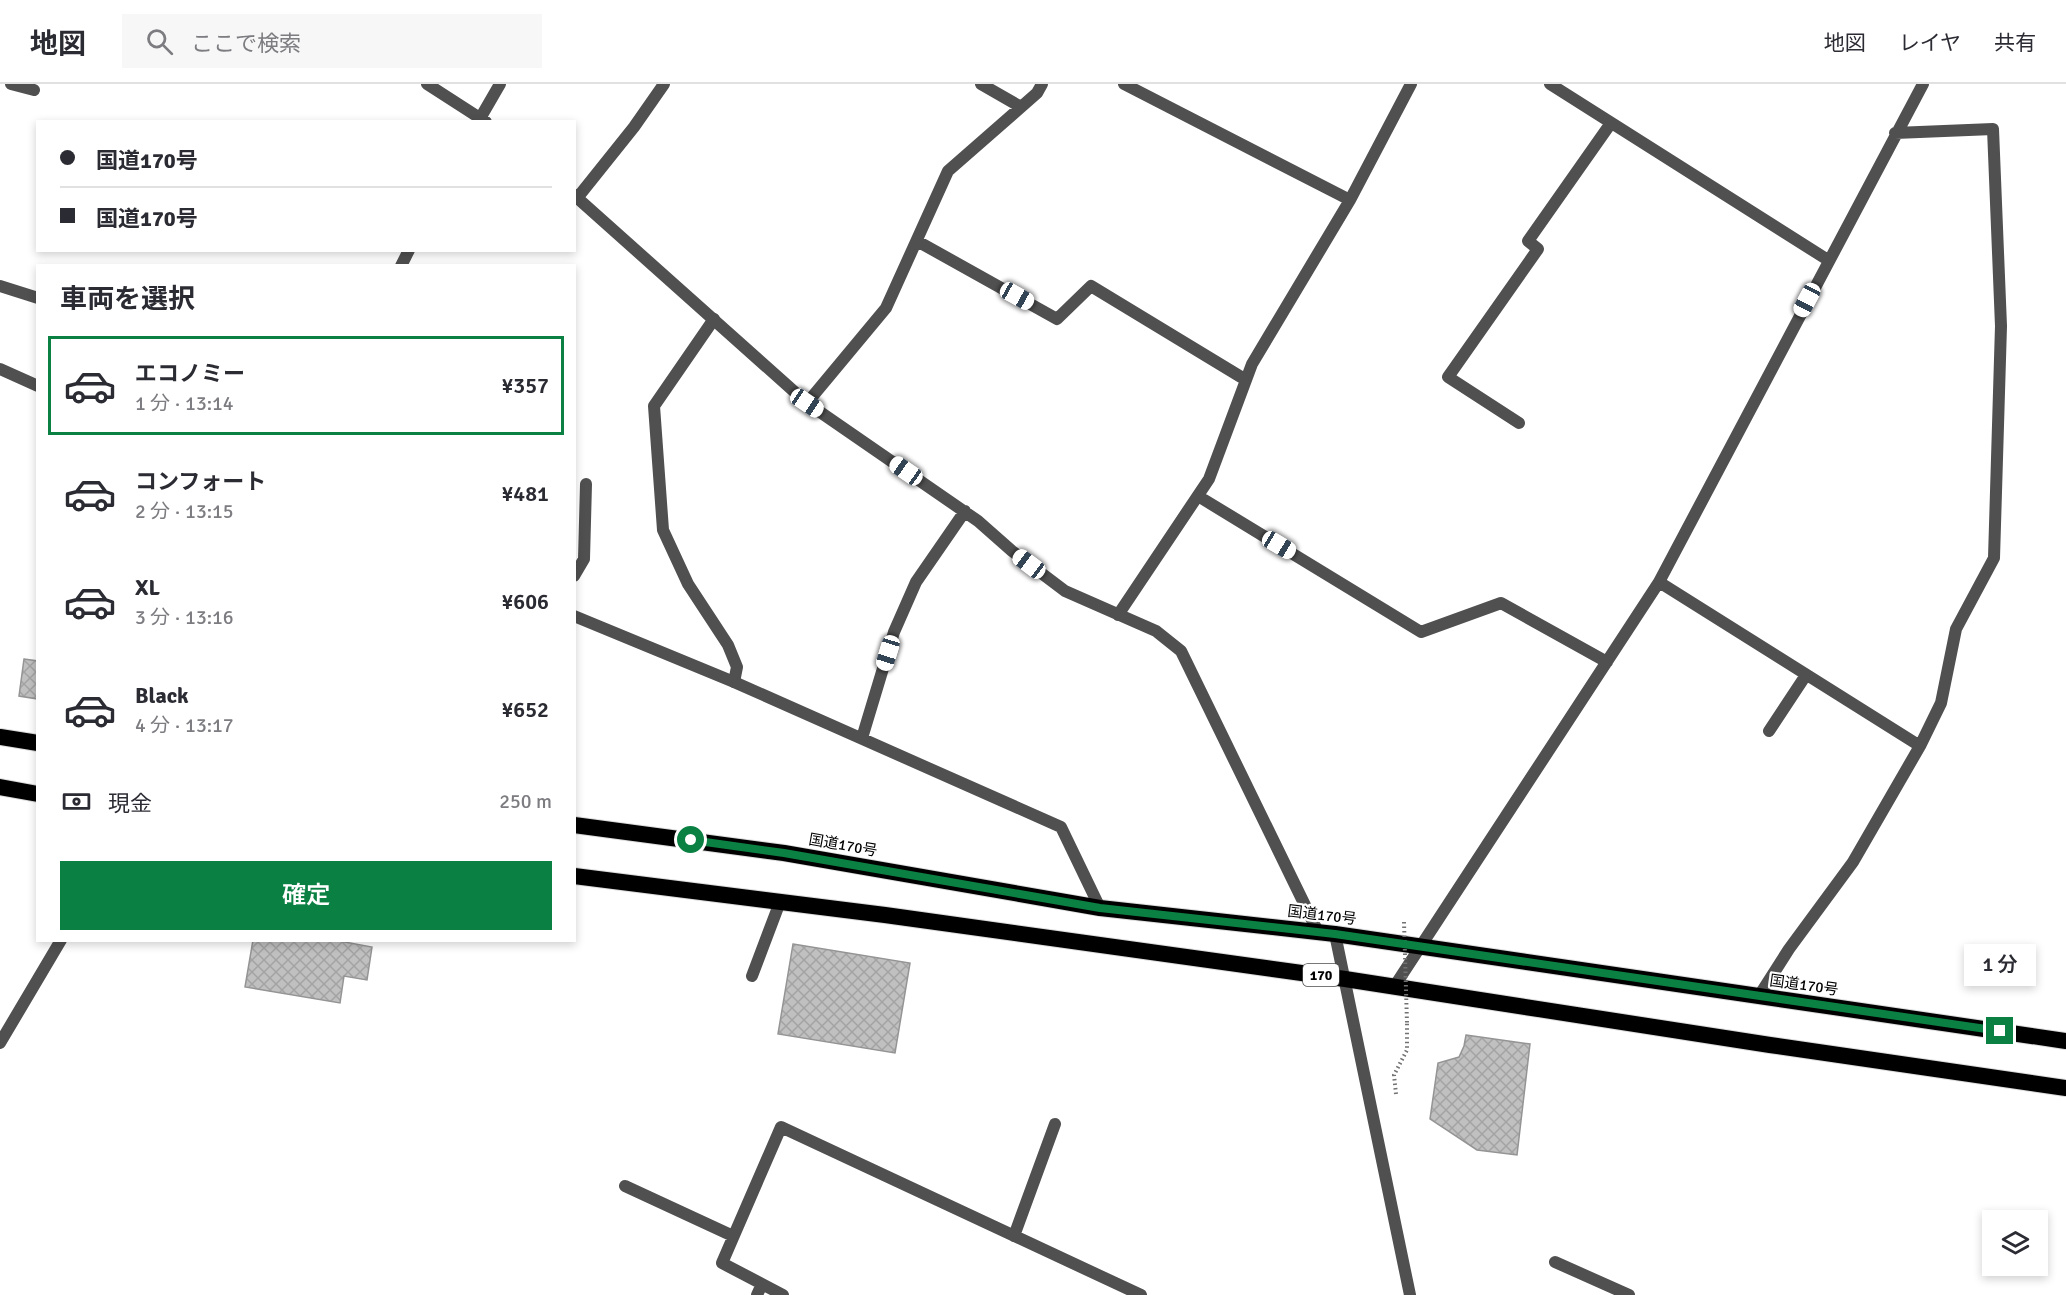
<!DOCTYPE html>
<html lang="ja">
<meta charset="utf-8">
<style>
:root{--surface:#fff;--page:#f7f7f7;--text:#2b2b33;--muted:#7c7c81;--line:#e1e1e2;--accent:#0b8043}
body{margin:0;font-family:Signika,"Noto Sans JP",sans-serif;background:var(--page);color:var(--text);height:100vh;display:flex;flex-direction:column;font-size:22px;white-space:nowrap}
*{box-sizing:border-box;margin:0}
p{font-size:20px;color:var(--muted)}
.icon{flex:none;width:33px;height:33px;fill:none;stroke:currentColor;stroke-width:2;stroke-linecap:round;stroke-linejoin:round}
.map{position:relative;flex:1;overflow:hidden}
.drawer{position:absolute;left:36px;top:180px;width:540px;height:678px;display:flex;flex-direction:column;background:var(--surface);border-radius:0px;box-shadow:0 3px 9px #0003}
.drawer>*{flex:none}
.banner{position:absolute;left:36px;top:36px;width:540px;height:132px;border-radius:0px;box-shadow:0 3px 9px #0003;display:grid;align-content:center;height:132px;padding:0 24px;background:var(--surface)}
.fabs{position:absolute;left:1982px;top:1126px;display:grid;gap:12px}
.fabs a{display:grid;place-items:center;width:66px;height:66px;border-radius:0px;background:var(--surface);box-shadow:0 3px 9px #0003;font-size:30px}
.end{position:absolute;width:27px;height:27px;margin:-14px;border:8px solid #0b8043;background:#fff;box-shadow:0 0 0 3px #fff}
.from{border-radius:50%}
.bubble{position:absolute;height:42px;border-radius:0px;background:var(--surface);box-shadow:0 3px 9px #0003;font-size:20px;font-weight:600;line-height:42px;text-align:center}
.car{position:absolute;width:18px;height:36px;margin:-18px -9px;border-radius:8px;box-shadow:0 0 4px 2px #0007;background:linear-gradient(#fff 24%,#345 0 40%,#fff 0 76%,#345 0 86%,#fff 0)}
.banner b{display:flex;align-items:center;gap:21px;height:57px;font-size:22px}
.banner b+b{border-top:2px solid var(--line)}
.banner i{width:15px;height:15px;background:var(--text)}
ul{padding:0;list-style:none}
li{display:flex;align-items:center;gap:18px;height:99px;margin:0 12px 9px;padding:0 12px;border:3px solid transparent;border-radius:0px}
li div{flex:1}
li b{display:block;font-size:22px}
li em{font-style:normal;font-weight:600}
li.active{border-color:var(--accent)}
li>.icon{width:54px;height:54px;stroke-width:1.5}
h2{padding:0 24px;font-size:27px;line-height:72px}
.pay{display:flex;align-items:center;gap:15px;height:66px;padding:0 24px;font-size:22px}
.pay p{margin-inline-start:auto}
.action{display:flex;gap:12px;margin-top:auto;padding:12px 24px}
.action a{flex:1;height:69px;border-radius:0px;background:var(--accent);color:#fff;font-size:24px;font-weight:600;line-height:69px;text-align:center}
header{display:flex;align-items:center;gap:36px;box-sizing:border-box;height:84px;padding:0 30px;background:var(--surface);border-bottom:2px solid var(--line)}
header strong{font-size:28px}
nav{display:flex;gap:33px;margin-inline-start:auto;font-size:21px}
.search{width:420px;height:54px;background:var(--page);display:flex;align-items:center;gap:15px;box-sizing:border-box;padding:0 21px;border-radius:0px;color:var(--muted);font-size:22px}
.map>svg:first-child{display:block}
</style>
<header>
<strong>地図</strong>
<div class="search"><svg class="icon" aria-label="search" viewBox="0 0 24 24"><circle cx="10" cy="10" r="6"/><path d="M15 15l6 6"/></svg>ここで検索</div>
<nav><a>地図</a><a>レイヤ</a><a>共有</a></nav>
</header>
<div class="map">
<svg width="2066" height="1211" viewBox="0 0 2066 1211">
<defs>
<pattern id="building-cross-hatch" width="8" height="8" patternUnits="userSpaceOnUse" patternTransform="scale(1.5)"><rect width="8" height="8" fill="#c0c0c0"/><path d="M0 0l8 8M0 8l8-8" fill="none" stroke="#a3a3a3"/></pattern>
</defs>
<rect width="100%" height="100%" fill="#fff"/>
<!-- building -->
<path fill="url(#building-cross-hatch)" stroke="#949494" stroke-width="1.5" d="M24,575L38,577V615L19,612Z
M253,856H334L372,863L367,896L344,892L340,919L245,903Z
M793,860L910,879L895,969L778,950Z
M1466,951L1530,960L1517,1071L1477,1066L1430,1035L1438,979L1459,973L1464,962Z"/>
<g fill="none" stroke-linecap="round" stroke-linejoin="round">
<!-- trunk casing -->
<g stroke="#dbdbdb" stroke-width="18">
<path id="trunk" d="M0,653L38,659
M0,703L38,710
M574,741L784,769L1100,824L1335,850L2066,957
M574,792L885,831L1345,895L1770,961L2066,1004"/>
</g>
<!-- path -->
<path stroke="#727272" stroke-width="4" stroke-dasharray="1.5 3" stroke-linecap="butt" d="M1396,1010L1394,991L1407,966V939"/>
<!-- service -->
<path stroke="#505050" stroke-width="12" d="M714,235L654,322L663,446L688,500L728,561L737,583L734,598
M752,892L780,818"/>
<!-- minor -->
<path stroke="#505050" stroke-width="12" d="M11,0L34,6
M427,0L486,38
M981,0L1021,23
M1124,0L1350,116
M1550,0L1828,176
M478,38L500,0
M574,111L807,319L978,437L1012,467L1065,507L1156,547L1181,567L1318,848
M578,113L634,43L664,0
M917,157L1057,235L1091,202L1246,296
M401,182L409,166
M0,202L38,214
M0,285L38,302
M807,319L886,224L948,87L1037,9L1042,0
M1519,339L1448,293L1538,165L1528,157L1611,39
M1198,412L1421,548L1501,519L1607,578
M574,492L584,475L586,400
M1659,498L1920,662
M1118,531L1209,395L1252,280L1350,116L1411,0
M574,532L734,598L1061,743L1100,824
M1769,647L1806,591
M862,654L894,548L916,498L965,427
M1394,903L1659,498L1923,0
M1759,912L1789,865L1853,778L1920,662L1941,619L1956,545L1994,474L2001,242L1993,45L1895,49
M0,959L61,856
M625,1102L733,1152
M1014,1152L1055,1040
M1555,1178L1629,1211
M757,1211L762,1200
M783,1211L722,1179L781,1043L1141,1211"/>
<!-- tertiary -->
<path stroke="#505050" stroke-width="12" d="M1335,850L1410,1211"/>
<!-- trunk -->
<use href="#trunk" stroke="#000" stroke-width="16"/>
<!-- path-bridge -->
<path stroke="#727272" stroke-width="4" stroke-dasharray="1.5 3" stroke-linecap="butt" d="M1404,838L1407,939"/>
</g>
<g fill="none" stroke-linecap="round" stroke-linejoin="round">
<!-- route -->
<path stroke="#0b8043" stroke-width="8" d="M691,756L784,769L1100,824L1335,850L2000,947"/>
</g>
<g text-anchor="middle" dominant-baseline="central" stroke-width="4.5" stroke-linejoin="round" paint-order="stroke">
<!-- shield labels -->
<rect fill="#fff" stroke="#4c4c4c" stroke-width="1.5" x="1303" y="880" width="36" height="22" rx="4.5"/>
<g font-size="14" font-weight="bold" fill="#000">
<text x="1321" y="891">170</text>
</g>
<!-- street labels -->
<g font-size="15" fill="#000" stroke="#fff">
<text transform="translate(843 761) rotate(10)">国道170号</text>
<text transform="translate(1322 831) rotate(7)">国道170号</text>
<text transform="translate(1804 901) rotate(8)">国道170号</text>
</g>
</g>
</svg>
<div class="fabs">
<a><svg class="icon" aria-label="layers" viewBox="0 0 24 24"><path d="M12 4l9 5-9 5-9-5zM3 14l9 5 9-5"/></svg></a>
</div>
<i class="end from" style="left:691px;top:756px"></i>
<i class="end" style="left:2000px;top:947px"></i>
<div class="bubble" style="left:1964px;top:860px;width:72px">1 分</div>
<i class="car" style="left:1017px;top:212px;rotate:119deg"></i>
<i class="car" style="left:1807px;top:216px;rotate:208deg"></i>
<i class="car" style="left:807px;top:319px;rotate:124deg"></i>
<i class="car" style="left:906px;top:387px;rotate:305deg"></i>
<i class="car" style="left:1279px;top:461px;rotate:121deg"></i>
<i class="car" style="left:1029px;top:480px;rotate:307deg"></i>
<i class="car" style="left:888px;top:569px;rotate:197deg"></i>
<div class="banner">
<b><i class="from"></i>国道170号</b>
<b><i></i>国道170号</b>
</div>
<section class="drawer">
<h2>車両を選択</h2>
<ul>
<li class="active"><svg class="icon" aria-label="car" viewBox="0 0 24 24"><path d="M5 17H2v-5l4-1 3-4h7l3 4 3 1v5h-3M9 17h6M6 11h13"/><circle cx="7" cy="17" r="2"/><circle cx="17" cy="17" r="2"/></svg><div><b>エコノミー</b><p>1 分 · 13:14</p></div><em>¥357</em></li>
<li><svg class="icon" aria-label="car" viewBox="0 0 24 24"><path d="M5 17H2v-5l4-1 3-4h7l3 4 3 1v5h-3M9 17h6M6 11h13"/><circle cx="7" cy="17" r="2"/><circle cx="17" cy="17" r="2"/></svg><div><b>コンフォート</b><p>2 分 · 13:15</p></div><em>¥481</em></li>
<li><svg class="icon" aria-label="car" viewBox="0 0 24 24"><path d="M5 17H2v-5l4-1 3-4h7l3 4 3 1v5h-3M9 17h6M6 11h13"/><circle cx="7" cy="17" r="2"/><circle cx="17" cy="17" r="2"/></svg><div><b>XL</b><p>3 分 · 13:16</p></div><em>¥606</em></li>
<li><svg class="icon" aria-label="car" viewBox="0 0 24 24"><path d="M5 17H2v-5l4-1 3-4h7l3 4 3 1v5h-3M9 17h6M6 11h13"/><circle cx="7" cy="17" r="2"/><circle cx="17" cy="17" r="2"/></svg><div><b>Black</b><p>4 分 · 13:17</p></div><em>¥652</em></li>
</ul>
<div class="pay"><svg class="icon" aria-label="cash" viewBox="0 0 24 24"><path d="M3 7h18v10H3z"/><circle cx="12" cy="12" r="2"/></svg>現金<p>250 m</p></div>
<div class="action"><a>確定</a></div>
</section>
</div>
